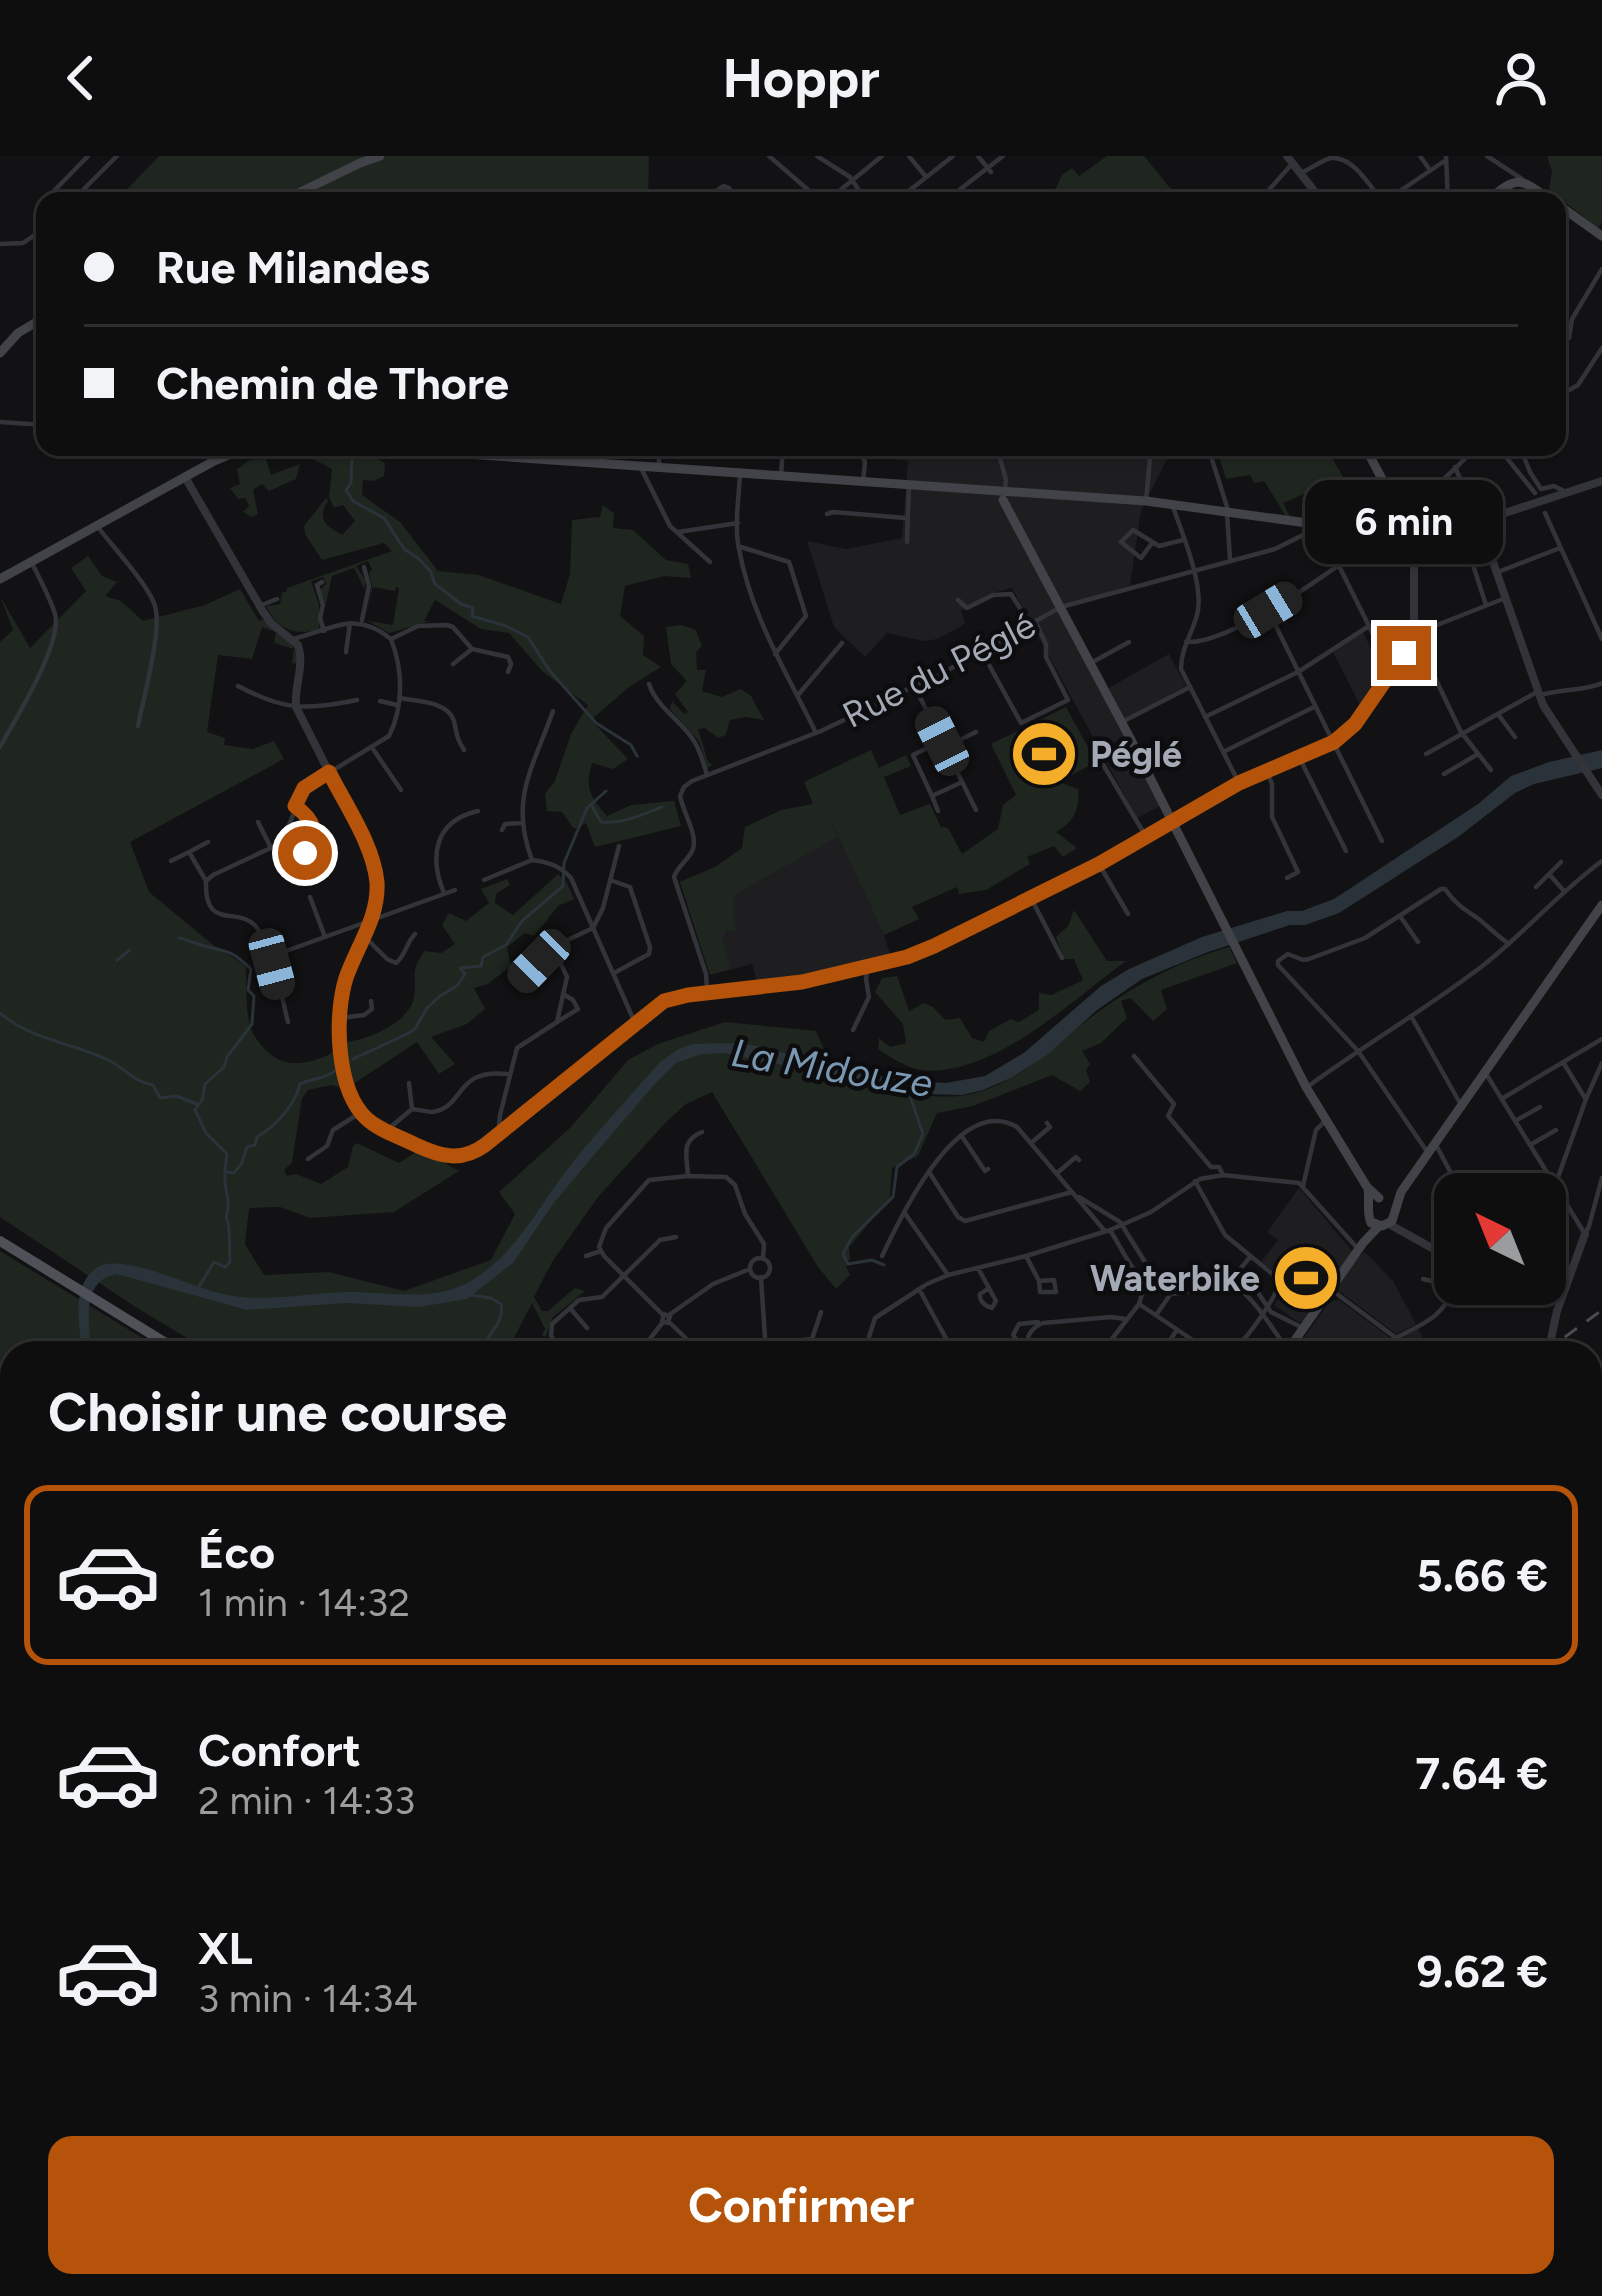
<!DOCTYPE html>
<html lang="fr">
<meta charset="utf-8">
<style>
:root{--surface:#0e0e0f;--page:#171718;--text:#f1f3f6;--muted:#9b9c9e;--line:#2e2e2f;--accent:#b45309}
body{margin:0;font-family:Figtree,sans-serif;background:var(--page);color:var(--text);height:100vh;display:flex;flex-direction:column;font-size:45px;white-space:nowrap}
*{box-sizing:border-box;margin:0}
p{font-size:39px;color:var(--muted)}
.icon{flex:none;width:66px;height:66px;fill:none;stroke:currentColor;stroke-width:2;stroke-linecap:round;stroke-linejoin:round}
.map{position:relative;flex:1;overflow:hidden}
.details{position:absolute;left:0px;top:1185px;width:1602px;height:957px;display:flex;flex-direction:column;background:var(--surface);border-radius:36px 36px 0 0;box-shadow:0 3px 9px #0004,0 0 0 3px var(--line)}
.details>*{flex:none}
.banner{position:absolute;left:36px;top:36px;width:1530px;height:264px;border-radius:24px;box-shadow:0 3px 9px #0004,0 0 0 3px var(--line);display:grid;align-content:center;height:264px;padding:0 48px;background:var(--surface)}
.needle{width:78px;rotate:317deg}
.fabs{position:absolute;left:1434px;top:1017px;display:grid;gap:24px}
.fabs a{display:grid;place-items:center;width:132px;height:132px;border-radius:24px;background:var(--surface);box-shadow:0 3px 9px #0004,0 0 0 3px var(--line);font-size:60px}
.end{position:absolute;width:54px;height:54px;margin:-27px;border:15px solid #b45309;background:#fff;box-shadow:0 0 0 6px #fff}
.from{border-radius:50%}
.bubble{position:absolute;height:84px;border-radius:24px;background:var(--surface);box-shadow:0 3px 9px #0004,0 0 0 3px var(--line);font-size:39px;font-weight:700;line-height:84px;text-align:center}
.car{position:absolute;width:36px;height:72px;margin:-36px -18px;border-radius:15px;box-shadow:0 0 9px 3px #0007;background:linear-gradient(#222 24%,#8ab4d8 0 40%,#222 0 76%,#8ab4d8 0 86%,#222 0)}
.banner b{display:flex;align-items:center;gap:42px;height:114px;font-size:45px}
.banner b+b{border-top:3px solid var(--line)}
.banner i{width:30px;height:30px;background:var(--text)}
ul{padding:0;list-style:none}
li{display:flex;align-items:center;gap:36px;height:180px;margin:0 24px 18px;padding:0 24px;border:6px solid transparent;border-radius:24px}
li div{flex:1}
li b{display:block;font-size:45px}
li em{font-style:normal;font-weight:700}
li.selected{border-color:var(--accent)}
li>.icon{width:108px;height:108px;stroke-width:1.5}
h2{padding:0 48px;font-size:54px;line-height:144px}
.cta{display:flex;gap:24px;margin-top:auto;padding:24px 48px}
.cta a{flex:1;height:138px;border-radius:24px;background:var(--accent);color:#fff;font-size:48px;font-weight:700;line-height:138px;text-align:center}
header{display:flex;justify-content:space-between;align-items:center;height:156px;padding:0 48px;background:var(--surface);font-size:54px;font-weight:700}
.map>svg:first-child{display:block}
</style>
<header><svg class="icon" aria-label="back" viewBox="0 0 24 24"><path d="M15 5l-7 7 7 7"/></svg>Hoppr<svg class="icon" aria-label="person" viewBox="0 0 24 24"><circle cx="12" cy="8" r="4"/><path d="M4 21q1-7 8-7t8 7"/></svg></header>
<div class="map">
<svg width="1602" height="2140" viewBox="0 0 1602 2140">
<rect width="100%" height="100%" fill="#121214"/>
<!-- built -->
<path fill="#1e1e21" d="M886,291H1173L1141,355L1130,429L1064,452L1107,533L1169,498L1186,530L1123,564L1162,649L1137,662L1012,432L992,437L961,455L965,466L963,469L938,483L924,485L887,477L865,501L834,471L807,385L846,393L902,382L908,305L893,303Z
M1363,476L1380,512L1379,520L1360,549L1333,496Z
M830,660L884,779L891,801L784,826L758,829L752,808L710,819L680,726Z
M1299,1032L1353,1096L1358,1101L1365,1096L1393,1125L1416,1168L1396,1178L1335,1132L1304,1166H1298L1274,1149L1290,1127L1261,1106L1278,1084L1267,1076Z
M1339,1144L1396,1186L1418,1172L1426,1190L1425,1197H1318L1302,1185L1329,1146Z"/>
<!-- green -->
<path fill="#1e261f" d="M159,0H649L648,45H116Z
M1107,0H1144L1179,43L1177,45H1039L1055,34L1062,19L1072,12L1079,20Z
M1547,0H1602V66L1598,72L1549,34L1552,15Z
M1216,291H1326L1343,321L1283,347L1291,363L1287,362L1264,325L1254,327L1250,319L1226,323Z
M307,294C332,296 364,293 385,307L384,320L374,325L363,324L362,339L400,366L438,415L479,419L561,448L570,418L572,364L600,361L603,349L614,357L613,372L633,374L666,404L688,408L691,422L664,420L625,430L620,460L644,480L643,499L661,511L629,531L591,564L628,603L613,613L592,607C584,633 591,641 607,660L631,649L674,645L681,670L595,691L586,667L574,673L562,656L547,655L545,638L555,625L571,578L588,549L542,515L509,477L481,473L435,444L424,465H430L389,477L368,465L393,469L399,432L396,431L395,435L373,431L365,464L372,430L369,417L372,413L368,405L356,410L365,424V434L354,412L332,420L326,448L320,434L326,428L323,421L311,425L319,449V473C295,481 277,473 266,450L280,448L282,437L287,435V432L392,395L384,387L322,404L305,378L304,370L326,342L328,345C316,363 326,370 342,379L355,365L343,349L334,352L329,341L332,313L311,302Z
M266,303L271,319L300,308L296,323L269,335L262,328L253,334L258,358L252,361L243,356L249,350L245,342L238,343L230,332L240,328L237,313L250,304Z
M88,400L102,420L117,426L105,440L121,445L143,465L205,449L240,433L259,465L265,463C280,477 297,486 298,508L292,507L294,493L274,487L276,476L262,471L252,503L218,499L207,576L225,582L224,589L253,593L274,585L284,603L130,686L149,736L213,789L246,810C247,829 245,851 250,869C253,883 269,900 282,905C302,912 334,900 346,886C368,884 410,866 414,841C418,816 408,821 424,795L441,797L455,788L442,769L449,757L466,765L489,747L481,733L507,723L510,729L496,738L495,747L513,759L558,718L567,727L574,743L558,750L534,780L525,777L507,791L511,810L488,828L474,832L485,853L467,868L431,881L455,908L439,918L417,886L350,930L368,957L386,966L404,957C370,977 369,961 350,934L331,929L308,934L302,942L292,1007L284,1014L287,1020L296,1018L321,1028L348,1011L353,990L357,987L399,1007L417,995L360,964L362,962L456,1003L446,1008L459,1015L394,1056L310,1062L280,1051L249,1052L245,1088L264,1119L329,1116L404,1135L491,1104L515,1058L499,1036L571,971L628,904L658,888L725,866L816,875L838,924C878,931 936,948 975,937C1025,923 1051,891 1090,862C1133,830 1177,806 1229,791L1237,807L1161,834L1167,853L1153,865L1131,842L1121,845L1127,862L1101,887L1082,895L1090,908L1086,914L1090,926L1080,935L1052,919L973,950L937,957L918,1000L892,1012L890,1042L849,1091L850,1102L846,1110L850,1119L836,1133L818,1111L712,936L686,948L667,965L598,1041L552,1106L534,1141L542,1155H548L575,1132L585,1135L552,1162L546,1181L542,1179L545,1173L532,1147L506,1197H212L137,1152L0,1061V486L13,474L0,440L30,492L86,435L71,412Z
M681,469L696,474L702,490L696,496L697,514H706L702,535L722,541L741,533L751,540L764,564L746,561L730,564L726,579L718,582L705,572L698,573L708,606L713,609L707,612L699,585L670,553L672,545L684,558L688,556L675,538L687,525L671,508L666,471Z
M1066,551L1096,606L1059,626L1078,633C1080,653 1074,666 1056,676L1077,692L1063,701L1054,690L1027,701L1030,708L986,734L959,738L957,731L912,751L919,763L884,779L829,660L837,681L734,739V768L738,776L726,774L723,786L730,813L710,819L680,726L715,711L742,692L745,671L781,654L813,648L804,626L871,594L879,612L906,599L911,610L884,621L900,659L930,648L941,671L948,672L962,698L998,673L1003,649L1016,639L991,588Z
M1074,754L1107,805H1126C1071,845 992,922 921,914C907,912 890,901 878,893L879,882L890,891L906,887L903,868L875,836L882,822L897,820L909,855L924,847L933,851L945,864L960,862L972,882L984,886L989,875L1011,863L1019,866L1039,854V837L1052,839L1083,824L1074,803H1064L1056,781L1068,770Z
M0,1095L167,1197H12V1406L0,1410Z
M12,1478V1924L0,1931V1480Z
M804,2130H1474L1481,2140H796Z"/>
<!-- water -->
<path fill="#2a3339" d="M1602,594V612L1534,628L1515,637L1458,681L1339,757L1305,769H1290L1208,796L1142,823L1097,854L1047,899L1011,922L983,934L962,939L924,938L724,897L701,898L676,907L653,930L582,1013L553,1048L513,1107L467,1143L419,1151L346,1147L247,1154L117,1118C79,1125 90,1168 91,1197H82C80,1169 70,1131 96,1112C121,1095 191,1131 219,1137C262,1148 303,1137 346,1136C385,1135 426,1146 463,1129C516,1103 540,1045 577,1001C604,968 633,937 661,905L679,893L692,888L736,887L758,890L847,914L912,925L946,927L985,920L1025,896L1101,830L1129,813L1202,781L1287,755H1302L1334,743L1478,648L1511,620L1549,606Z"/>
<g fill="none" stroke-linecap="round" stroke-linejoin="round">
<!-- stream -->
<path stroke="#2a3339" stroke-width="3" d="M352,295L351,327L346,334L353,345L384,362L404,393L419,403L431,416L435,428L461,448L473,452L472,460L506,470L528,481L549,514L596,567L631,589L637,600
M592,650L601,666C624,668 641,659 662,651
M179,782C185,783 191,786 198,788C225,797 227,790 251,813L248,834L254,840L252,868L227,901L224,911L205,928L202,944L195,954L206,977L227,998C226,1008 224,1016 225,1025C226,1039 231,1047 226,1061C231,1070 229,1093 230,1106L225,1111L214,1106L198,1132
M117,804L130,794
M0,857C32,885 76,887 112,906C127,915 135,926 153,929L160,942L176,940L197,948
M353,903L407,878L415,873L427,852L440,840L458,829L465,818L460,812L481,810L483,801L506,789L522,765L563,730L564,707L587,652L606,635
M227,1016L234,1017L242,1007L247,991L255,989L257,981C276,970 295,949 300,928C312,922 323,924 335,915
M884,1109L872,1104L848,1108L843,1098L852,1081L893,1041L897,1011L914,998L923,978L909,937
M470,1139L491,1142L501,1148C505,1169 485,1178 481,1197
M0,1666L12,1658
M0,1678L6,1687L7,1699L12,1704
M0,1793L12,1800
M997,2140L1003,2130
M1207,2140L1209,2130"/>
<!-- minor -->
<path stroke="#333439" stroke-width="4.5" d="M769,0L821,45
M817,0L850,21L866,45
M909,0L926,21
M978,0L991,16
M1420,0L1430,14
M1446,0L1448,45
M1487,0L1522,23
M1303,16C1312,12 1322,4 1331,2C1353,0 1370,30 1382,45
M53,36L88,0
M72,45L117,0
M701,45L724,30L729,32L739,45
M827,45L882,0
M876,45L887,38H905L953,0
M945,45L1003,0
M1259,45L1291,9
M1385,45L1446,4
M0,88L23,87L45,72
M1569,182L1572,163L1602,113
M1557,241L1578,229L1602,192
M0,266L45,269
M40,269L44,213
M659,291V309
M858,291L865,306L863,325
M997,291L1006,324L1005,332
M1129,291H1151
M1208,291L1229,357
M1498,291L1535,337
M1520,291L1530,316L1541,333L1554,330L1564,335
M640,310L670,370L710,406
M1455,311L1479,366
M740,317C739,342 734,370 739,393C751,460 787,517 816,577
M781,320L783,291
M1351,344L1357,341L1370,363
M1146,345L1150,302L1155,291
M1172,348C1182,377 1205,430 1197,459C1192,478 1181,492 1181,513L1239,627
M1398,353C1426,341 1456,314 1475,291
M1227,357L1230,403
M1545,357L1602,483
M827,358L833,356L906,362
M97,370C113,391 144,424 154,447C164,470 143,543 138,570
M1461,372L1486,449
M678,376L738,367
M907,386L909,328
M1152,387L1141,402L1121,386L1133,374L1159,390L1183,384
M741,391L789,406L806,460L775,498
M1339,410L1390,512
M1498,416L1560,392
M322,426L317,429L323,449L320,462L324,475
M958,444L967,452L993,439L1011,438L1030,468
M259,450L277,443
M1268,454L1382,685
M362,464L369,430L364,411
M293,483C333,473 355,454 391,483L418,470L447,469L453,471L472,493L508,501L511,508L508,516
M1186,486C1228,489 1336,414 1370,385L1360,366
M346,496L350,467
M982,496L1021,567L1068,544L1046,501V488L1035,465
M1091,507L1129,486
M453,508L472,493
M649,528C656,550 679,563 692,582C700,593 703,606 707,619
M238,530C285,555 305,554 357,544
M915,531L976,654
M798,539L842,487
M1539,540C1559,532 1582,536 1602,527
M399,542C416,545 448,545 454,565C457,578 456,581 464,594
M380,545L397,549
M553,555C533,612 509,643 532,704C549,706 560,710 571,722L635,867
M1498,558L1515,581
M1205,561L1298,516L1369,470
M1122,566L1190,531
M942,585L913,599L932,640L962,626
M0,591C15,564 63,487 55,458C50,441 39,422 31,405
M945,591L976,576
M373,593L401,634
M1223,596L1314,551
M1426,598L1537,536
M1300,603L1346,695
M1101,605L1145,679
M1491,614L1461,576L1414,478L1503,443
M1267,616L1272,628V661L1298,716L1287,722
M1444,618L1478,598
M932,640L938,655
M258,666L271,692
M502,674L505,668L521,667
M275,690L297,700C311,695 316,683 314,669L297,651
M189,696L208,686
M171,705L189,696L206,725
M1099,708L1128,758
M1549,718L1561,706
M484,724L532,704
M610,724L630,731L650,791L649,798L614,817
M1536,731L1549,718L1564,735
M444,737C429,701 434,665 478,655
M310,741L325,781
M1032,744L1062,802
M1400,760L1418,786
M365,781L387,803L396,807C406,799 406,787 415,778
M264,803L455,734
M520,825L553,791L593,772L603,752L619,690
M707,834L706,818L674,721C678,710 685,707 691,697C701,683 683,657 680,640L684,631L692,625L821,575L948,514L1061,451L1275,393L1317,372
M1411,860L1461,949
M341,862L364,859L372,853L371,845
M288,866C281,839 274,795 257,772C239,748 204,777 206,725L213,719L275,690L289,669L304,632L389,580C404,550 403,514 391,483
M557,866L578,853L573,844L563,838
M853,874L869,841L866,823L868,810
M1134,900L1174,948L1168,960L1211,1011H1219L1223,1019
M1563,906L1585,942
M1485,916L1585,1078
M409,927L412,953
M1310,929C1366,888 1426,853 1481,811C1524,778 1558,737 1602,705
M1503,942L1602,883
M1515,965L1540,951
M386,975L412,953C413,953 430,956 432,956C465,952 454,912 507,918
M498,979L500,959L517,892L557,866L567,821L553,791
M961,979L985,1015L988,1013
M1031,987L1050,971L1047,967
M1435,987L1462,1038
M1530,989L1556,974
M1428,997L1358,895L1278,809V805L1288,798L1303,804L1309,803L1365,782L1441,733H1445C1455,747 1462,752 1476,761C1487,769 1497,780 1509,788
M308,1003L327,990L333,974L360,957
M929,1016L958,1061L965,1065L1072,1036
M1057,1017L1076,1001L1079,1004
M688,1020C687,999 680,985 702,976
M1195,1025L1225,1079L1281,1125C1273,1145 1247,1185 1229,1197
M1552,1029L1557,1024L1586,943L1602,907
M1303,1030L1316,974L1325,965
M1079,1041L1120,1066L1145,1106L1157,1118L1174,1126L1223,1117L1236,1118L1253,1129L1271,1156L1303,1172
M904,1056L948,1119
M1110,1074C1121,1091 1132,1117 1149,1129C1182,1153 1212,1116 1240,1134C1257,1146 1275,1177 1288,1194
M1585,1078L1589,1070L1602,1022
M586,1100L601,1095
M882,1100C902,1059 958,937 1017,971L1104,1074
M1026,1100L1039,1125L1040,1136H1056L1054,1124L1039,1125
M750 1112a10 10 0 1 1 20 0a10 10 0 1 1-20 0Z
M978,1112L996,1145L992,1152C985,1150 979,1145 980,1138L989,1132
M1236,1118L1250,1101
M761,1121L766,1197
M927,1128L948,1119L1026,1100L1110,1074L1151,1056L1200,1023L1223,1019L1299,1027L1359,1094
M919,1133L954,1197
M1333,1135L1396,1182C1418,1170 1447,1160 1450,1134L1444,1128L1423,1123
M1452,1138L1458,1142L1464,1135
M1139,1148L1212,1197
M570,1152L587,1172
M664,1158L670,1161L667,1167L662,1165Z
M663,1159L604,1100L599,1091L606,1072L649,1024L688,1020L726,1021L735,1029L745,1058L764,1088L763,1102
M669,1159L713,1128L750,1113
M1156,1159L1170,1139L1174,1128
M669,1166L694,1190H705
M766,1188L812,1183L821,1156
M559,1197L551,1179L552,1168L579,1144L602,1141L660,1084L676,1081
M639,1197L663,1166
M864,1197L875,1162L924,1130
M927,1197L948,1186
M1026,1197L1013,1179L1019,1168L1038,1166
M1028,1197C1024,1183 1030,1172 1043,1167L1111,1161L1125,1163
M1101,1197L1139,1148L1143,1135L1157,1118
M1161,1197L1177,1174
M1590,1225L1602,1215
M1590,1240L1602,1250
M1590,1319L1602,1340
M1590,1379L1602,1374
M1595,1541L1602,1539
M1602,1584L1597,1594L1602,1610
M548,2130L556,2140
M720,2130L736,2140
M1219,2130L1223,2140
M112,2140L115,2130
M350,2140L362,2130
M527,2140L529,2130
M670,2140L686,2131
M800,2140L807,2130"/>
<!-- tertiary -->
<path stroke="#333439" stroke-width="8" d="M1287,0L1322,45
M185,321L262,454L271,467L298,489C305,510 294,529 296,551L367,691C389,748 363,772 346,823C334,860 337,935 367,963C380,975 401,982 416,989C441,1001 462,1006 485,989L664,845L688,839L779,830L907,801L1020,749L1099,708L1239,627L1334,586L1349,574L1367,552L1414,478V387L1398,353
M1479,366L1543,549L1602,639
M1414,387L1602,325
M1389,1068L1455,1105
M1545,1123L1569,1122
M1548,1197L1557,1155L1585,1078
M1590,1464L1602,1467
M1590,1733L1602,1768"/>
<!-- secondary -->
<path stroke="#414349" stroke-width="9" d="M282,45L360,7L380,0
M1488,45C1518,17 1521,23 1552,45
M1557,48L1602,80
M0,197L18,177L45,161
M364,291L1146,345L1322,369L1359,366L1398,353L1365,291
M1003,344L1130,582L1306,931L1367,1031L1379,1042
M0,423L214,305L247,291
M1368,1032C1370,1045 1366,1055 1371,1067
M1371,1066L1382,1070L1392,1065L1401,1036L1602,749
M1286,1197L1363,1087L1379,1070"/>
<!-- primary -->
<path stroke="#4f5158" stroke-width="10" d="M0,1085L182,1197
M1590,1846L1602,1849
M812,2140L818,2130"/>
<!-- rail -->
<path stroke="#4a4c52" stroke-width="3" stroke-dasharray="15 12" stroke-linecap="butt" d="M1543,1197L1602,1154
M0,1858L12,1853"/>
</g>
<g fill="none" stroke-linecap="round" stroke-linejoin="round">
<!-- route -->
<path stroke="#b45309" stroke-width="15" d="M305,697C320,677 314,664 295,650L304,632L329,616C346,650 373,688 377,726C379,762 357,790 346,822C334,860 336,935 367,963C380,975 401,981 416,989C441,1001 462,1006 485,989L664,845L688,839L802,826L907,801L934,790L1099,708L1239,627L1334,586L1355,568L1404,497"/>
</g>
<!-- icons -->
<defs>
<g id="stadium-disc" transform="scale(3.45)"><circle r="9.5" fill="#f5ae29" stroke="#0d0d0f"/><path d="M0-5a6.5 5 0 1 0 0 10a6.5 5 0 1 0 0-10ZM-3.5-1.8h7v3.6h-7Z" fill="#111"/></g>
</defs>
<g fill-rule="evenodd">
<use href="#stadium-disc" x="1044" y="598"/>
<use href="#stadium-disc" x="1306" y="1122"/>
</g>
<g text-anchor="middle" dominant-baseline="central" stroke-width="9" stroke-linejoin="round" paint-order="stroke">
<!-- street labels -->
<g font-size="36" fill="#a3a9b5" stroke="#0d0d0f">
<text transform="translate(939 514) rotate(-27)">Rue du Péglé</text>
</g>
<!-- poi labels -->
<g font-size="36" font-weight="bold" fill="#a3a9b5" stroke="#0d0d0f" text-anchor="start">
<text x="1090" y="598">Péglé</text>
<text x="1260" y="1122" text-anchor="end">Waterbike</text>
</g>
<!-- water labels -->
<g font-size="39" font-style="italic" fill="#7997b1" stroke="#0d0d0f">
<text transform="translate(832 912) rotate(9)">La Midouze</text>
</g>
</g>
</svg>
<div class="fabs">
<a><svg class="needle" viewBox="-14 -14 28 28"><path d="M0-13l5 13h-10z" fill="#e53935"/><path d="M0 13l5-13h-10z" fill="#9b9c9e"/></svg></a>
</div>
<i class="end from" style="left:305px;top:697px"></i>
<i class="end" style="left:1404px;top:497px"></i>
<div class="bubble" style="left:1305px;top:324px;width:198px">6 min</div>
<i class="car" style="left:1268px;top:454px;rotate:59deg"></i>
<i class="car" style="left:942px;top:585px;rotate:333deg"></i>
<i class="car" style="left:539px;top:805px;rotate:224deg"></i>
<i class="car" style="left:272px;top:808px;rotate:165deg"></i>
<div class="banner">
<b><i class="from"></i>Rue Milandes</b>
<b><i></i>Chemin de Thore</b>
</div>
<section class="details">
<h2>Choisir une course</h2>
<ul>
<li class="selected"><svg class="icon" aria-label="car" viewBox="0 0 24 24"><path d="M5 17H2v-5l4-1 3-4h7l3 4 3 1v5h-3M9 17h6M6 11h13"/><circle cx="7" cy="17" r="2"/><circle cx="17" cy="17" r="2"/></svg><div><b>Éco</b><p>1 min · 14:32</p></div><em>5.66 €</em></li>
<li><svg class="icon" aria-label="car" viewBox="0 0 24 24"><path d="M5 17H2v-5l4-1 3-4h7l3 4 3 1v5h-3M9 17h6M6 11h13"/><circle cx="7" cy="17" r="2"/><circle cx="17" cy="17" r="2"/></svg><div><b>Confort</b><p>2 min · 14:33</p></div><em>7.64 €</em></li>
<li><svg class="icon" aria-label="car" viewBox="0 0 24 24"><path d="M5 17H2v-5l4-1 3-4h7l3 4 3 1v5h-3M9 17h6M6 11h13"/><circle cx="7" cy="17" r="2"/><circle cx="17" cy="17" r="2"/></svg><div><b>XL</b><p>3 min · 14:34</p></div><em>9.62 €</em></li>
</ul>
<div class="cta"><a>Confirmer</a></div>
</section>
</div>
